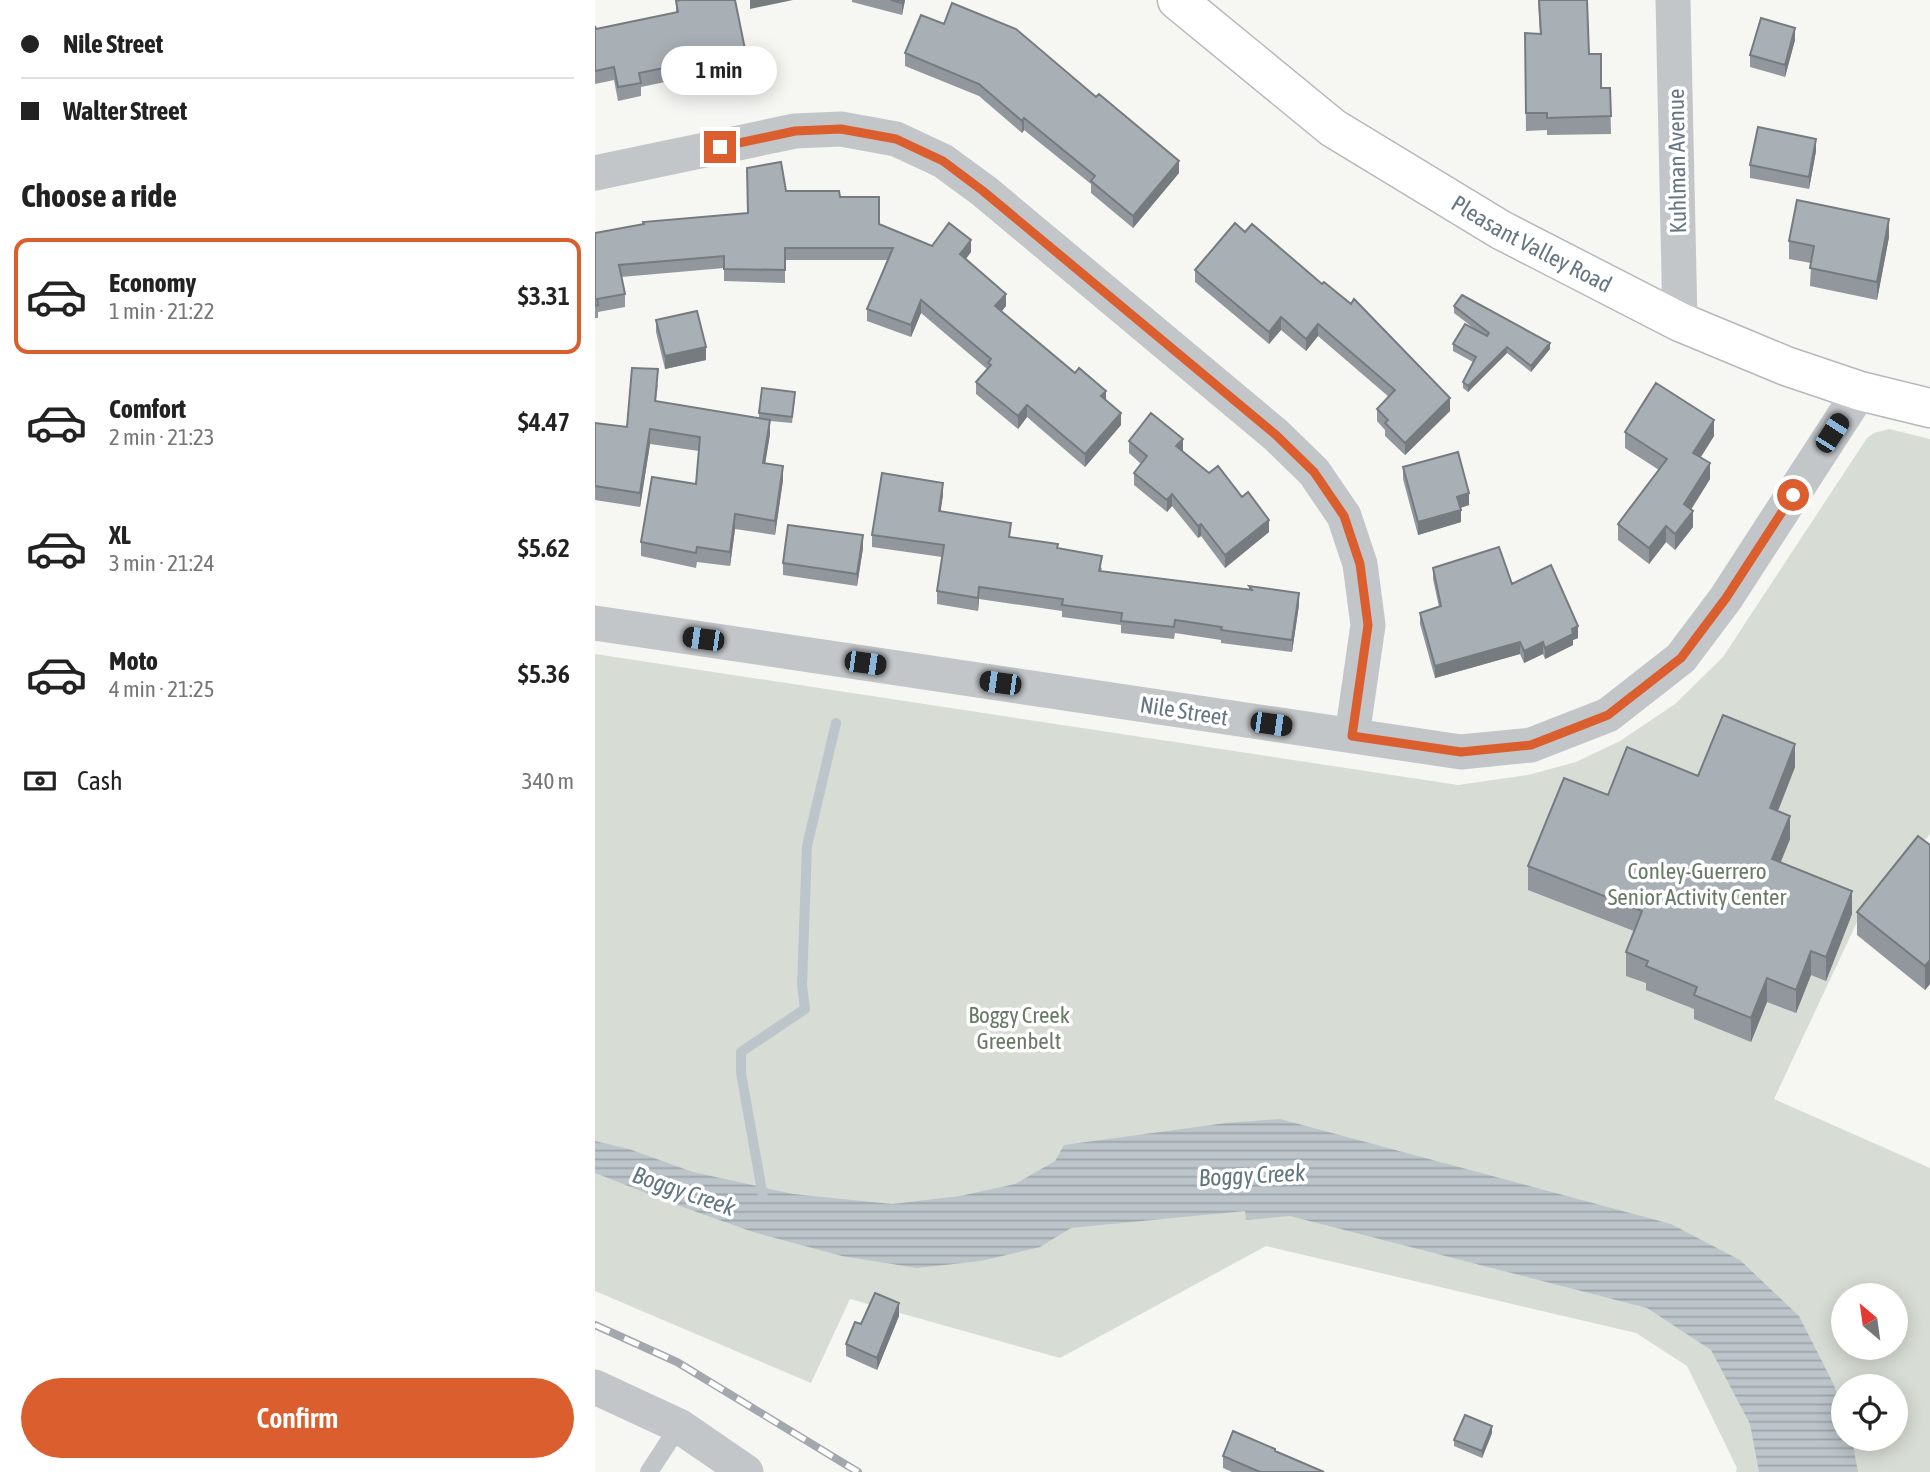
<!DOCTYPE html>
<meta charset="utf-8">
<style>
:root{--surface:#fff;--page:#f2f2f2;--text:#222;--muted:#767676;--line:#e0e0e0;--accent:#db5e2e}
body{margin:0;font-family:"Asap Condensed",sans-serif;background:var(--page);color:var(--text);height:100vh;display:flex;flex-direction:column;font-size:26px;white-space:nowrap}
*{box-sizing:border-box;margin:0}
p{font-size:23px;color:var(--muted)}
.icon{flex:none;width:38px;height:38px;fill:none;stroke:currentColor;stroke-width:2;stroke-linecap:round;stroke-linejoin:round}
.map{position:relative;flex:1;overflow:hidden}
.sheet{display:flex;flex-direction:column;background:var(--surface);width:595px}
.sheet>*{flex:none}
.guide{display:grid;align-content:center;height:154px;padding:0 21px;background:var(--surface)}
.needle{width:46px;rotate:331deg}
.tools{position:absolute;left:1236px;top:1283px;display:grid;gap:14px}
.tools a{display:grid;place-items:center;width:77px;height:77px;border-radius:50%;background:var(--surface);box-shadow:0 4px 18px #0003;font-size:35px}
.end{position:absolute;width:32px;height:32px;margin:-16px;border:9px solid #db5e2e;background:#fff;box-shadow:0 0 0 4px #fff}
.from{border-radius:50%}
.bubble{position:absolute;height:49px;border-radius:24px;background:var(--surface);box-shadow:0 4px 18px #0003;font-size:23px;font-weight:600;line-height:49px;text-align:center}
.car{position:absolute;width:21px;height:42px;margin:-21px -10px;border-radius:9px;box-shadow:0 0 5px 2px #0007;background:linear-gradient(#222 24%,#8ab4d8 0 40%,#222 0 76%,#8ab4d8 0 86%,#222 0)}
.guide b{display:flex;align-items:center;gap:24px;height:66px;font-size:26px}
.guide b+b{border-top:2px solid var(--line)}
.guide i{width:18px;height:18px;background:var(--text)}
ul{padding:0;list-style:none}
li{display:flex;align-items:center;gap:21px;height:116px;margin:0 14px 10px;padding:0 7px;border:4px solid transparent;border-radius:14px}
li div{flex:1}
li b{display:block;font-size:26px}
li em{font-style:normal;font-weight:600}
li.current{border-color:var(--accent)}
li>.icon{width:63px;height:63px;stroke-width:1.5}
h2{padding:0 21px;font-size:32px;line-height:84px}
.pay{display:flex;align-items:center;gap:18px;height:77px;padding:0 21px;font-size:26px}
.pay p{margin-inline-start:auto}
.action{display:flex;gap:14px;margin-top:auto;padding:14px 21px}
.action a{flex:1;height:80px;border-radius:42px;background:var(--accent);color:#fff;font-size:28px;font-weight:600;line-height:80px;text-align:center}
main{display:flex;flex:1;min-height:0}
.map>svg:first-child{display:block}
</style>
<main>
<section class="sheet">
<div class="guide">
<b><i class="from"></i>Nile Street</b>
<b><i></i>Walter Street</b>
</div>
<h2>Choose a ride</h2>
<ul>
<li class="current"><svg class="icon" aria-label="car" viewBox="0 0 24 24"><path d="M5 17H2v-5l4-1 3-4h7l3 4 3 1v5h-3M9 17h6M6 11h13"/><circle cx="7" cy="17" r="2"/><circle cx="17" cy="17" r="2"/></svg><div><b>Economy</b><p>1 min · 21:22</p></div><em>$3.31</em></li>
<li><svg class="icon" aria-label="car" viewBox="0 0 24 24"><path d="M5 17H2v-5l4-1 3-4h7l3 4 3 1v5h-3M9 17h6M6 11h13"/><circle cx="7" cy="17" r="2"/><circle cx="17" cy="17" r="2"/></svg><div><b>Comfort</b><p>2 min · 21:23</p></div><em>$4.47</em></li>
<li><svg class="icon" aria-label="car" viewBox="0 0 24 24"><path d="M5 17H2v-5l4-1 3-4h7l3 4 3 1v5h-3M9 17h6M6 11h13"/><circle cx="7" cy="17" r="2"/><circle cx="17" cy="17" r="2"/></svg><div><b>XL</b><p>3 min · 21:24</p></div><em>$5.62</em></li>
<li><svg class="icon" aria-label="car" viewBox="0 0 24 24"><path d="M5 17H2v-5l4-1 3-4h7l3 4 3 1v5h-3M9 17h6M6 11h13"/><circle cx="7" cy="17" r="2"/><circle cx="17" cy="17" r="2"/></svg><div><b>Moto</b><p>4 min · 21:25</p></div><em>$5.36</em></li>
</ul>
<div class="pay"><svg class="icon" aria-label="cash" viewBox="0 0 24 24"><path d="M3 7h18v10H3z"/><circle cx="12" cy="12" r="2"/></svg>Cash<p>340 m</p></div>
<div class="action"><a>Confirm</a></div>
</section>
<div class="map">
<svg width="1335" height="1472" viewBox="0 0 1335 1472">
<defs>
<pattern id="water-rules" width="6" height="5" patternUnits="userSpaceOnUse" patternTransform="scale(1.75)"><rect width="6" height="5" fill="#bcc5ca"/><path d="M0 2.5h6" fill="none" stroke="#9da5a9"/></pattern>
</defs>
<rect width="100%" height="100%" fill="#f6f6f3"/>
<!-- green -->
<path fill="#d7ddd4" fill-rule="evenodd" d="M1294,429L1335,439V834L1262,922L1179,1099L1335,1168V1472H1141L1142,1468L1092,1366L1041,1333L671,1246L465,1358L255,1299L216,1383L0,1291V654L863,785L933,775L981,762L1025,741L1080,704L1128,657L1272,438L1279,433ZM1248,1295H1300V1348H1248ZM1248,1386H1300V1438H1248Z"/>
<!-- water -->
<path fill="url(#water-rules)" d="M685,1119L1076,1224L1145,1260L1204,1316L1238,1383L1248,1411V1438L1257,1439L1263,1472H1164L1155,1424L1116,1350L1052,1308L695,1216L651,1220L650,1211L476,1228L445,1247L386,1261L322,1268L247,1256L158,1232L82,1205L0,1173V1141L34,1149L98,1172L198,1194L297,1204L365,1196L420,1184L460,1161L469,1145L631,1123Z"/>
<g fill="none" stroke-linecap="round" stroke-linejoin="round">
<!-- stream -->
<path stroke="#bcc5ca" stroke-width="10" d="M168,1197L146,1073V1052L210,1009L207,985L212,846L241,723"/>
<!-- secondary casing -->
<g stroke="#b4b9bd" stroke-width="41">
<g id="secondary">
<path id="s1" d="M582,0L738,128L906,230L1085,322L1191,366L1265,391L1335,408"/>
</g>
</g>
<!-- service -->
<path stroke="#c2c6c9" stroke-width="18" d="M54,1472L84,1426"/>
<!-- minor -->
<path stroke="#c2c6c9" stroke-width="35" d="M1078,0L1085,322
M0,173L200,131L246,129L301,139L348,161L389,191L681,435L719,472L749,516L765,564L773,625L757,736
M0,623L866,752L936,745L1013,715L1086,658L1131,598L1265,391
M0,1387L84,1426L151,1472"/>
<!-- secondary -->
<use href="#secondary" stroke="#fff" stroke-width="38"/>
<!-- rail casing -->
<g stroke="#a3a8ae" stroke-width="8">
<path id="rail" d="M0,1325L82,1362L263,1472"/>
</g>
<!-- rail -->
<use href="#rail" stroke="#fff" stroke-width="5" stroke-dasharray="16" stroke-linecap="butt"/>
</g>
<!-- wall -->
<path fill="#91979c" d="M257,0H310L307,15L257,2Z
M943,0H992L994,54L1006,88H1015L1016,134L952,135V130L931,131L930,33L945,34Z
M81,1L152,59V73L95,85L94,77L46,87V96L23,101L19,80L0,84V26L1,29L81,13Z
M326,15L584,173L538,228L496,193V184L429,130L427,133L384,96L310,66V53Z
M1200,40L1190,77L1155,67V55Z
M1221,151L1214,189L1155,178V165Z
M191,191L245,197L284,224L337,246L376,252L371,259L411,306L406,312L511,401L526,425L490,467L432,417L423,429L381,394V382L392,369L326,313L316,337L272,321V309L292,260H190V283L129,281V268L26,277L30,294V307L3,312V318H0V233L153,213Z
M640,223L855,411L810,455L790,436V430L782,421V409L794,397L723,336L711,351L686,330L674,344L600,282V270Z
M1294,237L1282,300L1215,286L1216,263L1194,259V241Z
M859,306L955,349L936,372L912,353L873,392L868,388V382L878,362L858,351V344L885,333L859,313Z
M61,320L111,360L70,369L61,332Z
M63,384L61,401L164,418V413L200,398L197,423L175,421V434L170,463L188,480L180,535L140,529L135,566L102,562L101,568L46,556V542L101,484L104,451L55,444L45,507L0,500V423L32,427Z
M1030,432L1119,436L1106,457L1115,479L1096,510L1098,527L1080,550L1071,542L1054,564L1023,540V524L1064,470L1030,448Z
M534,441L587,451L674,532L630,568L606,536L603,538L577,506L572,512L539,485V473L546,464L534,453Z
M808,467L874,505L865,508L866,522L823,535L808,479Z
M348,495L345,511L416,537L463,548L507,568L506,571L654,589V586L704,605L697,652L626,643V640L580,633L579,639L526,633V625L467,617V611L384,599L383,611L342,604V591L347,557L277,547V535Z
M268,548L262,586L188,575V563Z
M838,568L917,584L983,638L978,640V645L950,659L948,654L929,663L925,654L840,678L825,624V613L844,607L838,579Z
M1200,767L1183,811L1195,839L1186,862L1257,914L1231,981L1216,975L1201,1013L1172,1002L1156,1042L1099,1019V1009L1051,990V983L1031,976V952L1039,931L933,890V866L1013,795L1103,776Z
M1323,836L1335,984L1330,990L1262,935V912Z
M304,1316L282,1370L251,1356V1344Z
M897,1433L887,1458L859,1446V1440Z
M680,1452L729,1472H637L628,1468V1456Z"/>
<!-- shaded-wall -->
<path fill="#767b7f" d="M155,0H198L155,9Z
M308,0H310L307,15V3Z
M1200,28V40L1190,77V65Z
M429,118V130L427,133V121Z
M1221,139V151L1214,189V177Z
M584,161V173L538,228V216Z
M1294,219V237L1282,300V282Z
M376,240V252L365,266V254Z
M411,294V306L400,319V306Z
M326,300V313L316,337V325Z
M686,317V330L674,344V332Z
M723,324V336L711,351V339Z
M955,343V349L936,372V366Z
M111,347V360L70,369V356Z
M912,347V353L873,392V386Z
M511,391V403L506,396Z
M855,398V411L810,455V443Z
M432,405V417L423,429V416Z
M526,413V425L490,467V454Z
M175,420V434L168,477V463Z
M1119,420V436L1098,469V453Z
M55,429V444L45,507V493Z
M588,439V451L581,458V446Z
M1115,463V479L1089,520V504Z
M188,466V480L180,535V521Z
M348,483V495L344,523V511Z
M874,493V505L862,509V497Z
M577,494V506L572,512V500Z
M866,510V522L823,535V522Z
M1098,511V527L1080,550V534Z
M140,514V529L135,566V552Z
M674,520V532L630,568V555Z
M606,524V536L603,538V526Z
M1071,526V542L1054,564V548Z
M268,535V548L262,586V574Z
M384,587V599L383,611V598Z
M704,593V605L697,652V640Z
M983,626V638L978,640V645L950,659V648Z
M925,642V654L840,678V666Z
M948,642V654L929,663V651Z
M1200,744V767L1175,831V808Z
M1195,816V839L1177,882V859Z
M1257,891V914L1231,981V957Z
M1216,951V975L1201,1013V990Z
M1335,960V984L1330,990V966Z
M1172,978V1002L1156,1042V1018Z
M304,1303V1316L282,1370V1358Z
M897,1426V1433L887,1458V1451Z"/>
<!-- building -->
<path fill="#a9b0b5" stroke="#767b7f" stroke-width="2" d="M86,0H140L152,59L95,71L94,63L44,73L46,83L23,87L19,67L0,71V26L1,29L83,12L81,1Z
M296,0H308L307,3Z
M944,0H992L994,54H1006V88H1015L1016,116L952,118V113H931L930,33L946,34Z
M357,3L421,29L501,97L504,94L584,161L538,216L496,181L500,176L429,118L427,121L384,84L310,53L326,15L349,24Z
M1166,18L1200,28L1190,65L1155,55Z
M1163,127L1221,139L1214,177L1155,165Z
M186,162L191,191H244L245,197H284V224L337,246L354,223L376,240L365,254L411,294L400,306L480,373L484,368L511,391L506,396L526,413L490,454L432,405L423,416L381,382L396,365L393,363L396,359L326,300L316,325L272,309L298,248H190V270L129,269V256L24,265L30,294L2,299L3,305L0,306V233L49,224L48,222L153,213L152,168Z
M1202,200L1294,219L1282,282L1215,268L1219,246L1194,241Z
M640,223L650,232L657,224L727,284L729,282L756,304L759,299L855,398L810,443L790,423L793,420L782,409L800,390L723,324L711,339L686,317L674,332L600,270Z
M867,295L955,343L936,366L912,347L873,386L868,382L881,357L858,344L870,324L892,336L894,333L859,306Z
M102,311L111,347L70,356L61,320Z
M37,368L63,369L60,401L175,420L168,463L188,466L180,521L140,514L135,552L102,547L101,553L46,542L57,477L101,484L105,437L55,429L45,493L0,486V423L32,427Z
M1061,383L1119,420L1098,453L1115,463L1089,504L1098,511L1080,534L1071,526L1054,548L1023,524L1072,459L1030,432Z
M167,388L200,392L197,417L164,413Z
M556,413L588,439L581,446L614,473L623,466L647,497L653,492L674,520L630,555L606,524L603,526L577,494L572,500L539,473L552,456L534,441Z
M863,452L874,493L862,497L866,510L823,522L808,467Z
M287,473L348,483L344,511L416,523L414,537L463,544L462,548L507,556L504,571L657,590L654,586L704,593L697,640L626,630L627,627L580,620L579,627L526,621L527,613L467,605L468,599L384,587L383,598L342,591L349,545L277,535Z
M193,525L268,535L262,574L188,563Z
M904,547L917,584L956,565L983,626L977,629L978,634L950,648L948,642L929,651L925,642L840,666L825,613L846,606L838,568Z
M1128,715L1200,744L1175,808L1195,816L1177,859L1257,891L1231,957L1216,951L1201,990L1172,978L1156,1018L1099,995L1102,987L1051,966L1053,961L1031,952L1047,911L933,866L969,778L1013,795L1032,747L1103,776Z
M1323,836L1335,845V960L1330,966L1262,912Z
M280,1293L304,1303L282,1358L251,1344L260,1322L266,1324Z
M870,1415L897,1426L887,1451L859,1440Z
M638,1431L680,1449V1451L729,1472H665L628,1456Z"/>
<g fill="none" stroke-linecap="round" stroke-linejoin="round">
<!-- route -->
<path stroke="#db5e2e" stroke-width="9" d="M125,147L200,131L246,129L301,139L348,161L388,191L681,435L719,472L749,516L765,564L773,625L757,736L866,752L936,745L1013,715L1086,658L1131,598L1198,495"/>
</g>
<g text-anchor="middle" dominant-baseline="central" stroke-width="7" stroke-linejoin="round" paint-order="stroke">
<!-- street labels -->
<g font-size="23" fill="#667583" stroke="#fff">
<text transform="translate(1082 161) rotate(-91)">Kuhlman Avenue</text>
<text stroke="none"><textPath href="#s1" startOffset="432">Pleasant Valley Road</textPath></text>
<text transform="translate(589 711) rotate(9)">Nile Street</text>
</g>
<!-- park labels -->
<g font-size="23" fill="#687a65" stroke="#fff">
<text x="1102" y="871">Conley-Guerrero<tspan x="1102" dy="26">Senior Activity Center</tspan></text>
<text x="424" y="1015">Boggy Creek<tspan x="424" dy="26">Greenbelt</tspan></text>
</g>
<!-- water labels -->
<g font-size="24" font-style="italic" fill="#62767f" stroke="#fff">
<text transform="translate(657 1175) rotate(-3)">Boggy Creek</text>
<text transform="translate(89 1191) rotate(19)">Boggy Creek</text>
</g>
</g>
</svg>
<div class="tools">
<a><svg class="needle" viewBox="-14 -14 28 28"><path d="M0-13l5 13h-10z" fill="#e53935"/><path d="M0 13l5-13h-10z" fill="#767676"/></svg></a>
<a><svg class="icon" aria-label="locate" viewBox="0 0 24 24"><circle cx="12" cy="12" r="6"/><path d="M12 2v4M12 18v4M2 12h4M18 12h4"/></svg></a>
</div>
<i class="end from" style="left:1198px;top:495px"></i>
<i class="end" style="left:125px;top:147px"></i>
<div class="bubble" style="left:66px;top:46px;width:116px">1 min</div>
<i class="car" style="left:1237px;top:433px;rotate:33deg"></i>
<i class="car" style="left:108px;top:639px;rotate:278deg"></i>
<i class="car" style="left:270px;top:663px;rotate:98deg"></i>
<i class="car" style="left:405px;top:683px;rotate:278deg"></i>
<i class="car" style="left:676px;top:724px;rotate:98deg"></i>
</div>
</main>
